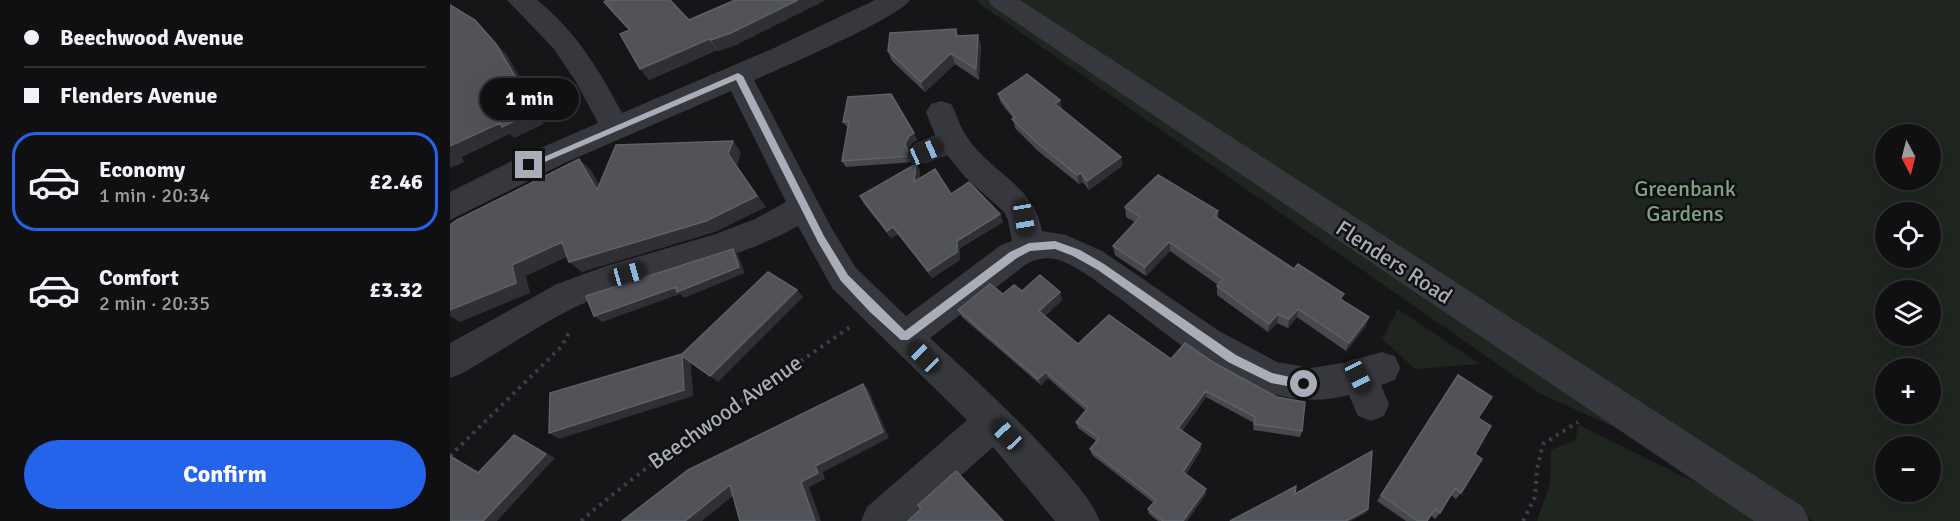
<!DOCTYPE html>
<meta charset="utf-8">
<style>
:root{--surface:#101012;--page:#19191b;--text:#f1f3f6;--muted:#9c9d9f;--line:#303032;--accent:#2563eb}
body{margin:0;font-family:Signika,sans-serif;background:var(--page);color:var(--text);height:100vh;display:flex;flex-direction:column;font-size:22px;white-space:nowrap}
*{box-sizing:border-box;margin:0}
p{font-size:20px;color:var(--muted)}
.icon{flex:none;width:33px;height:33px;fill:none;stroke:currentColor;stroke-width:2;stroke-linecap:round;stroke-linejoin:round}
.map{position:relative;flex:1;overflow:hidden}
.side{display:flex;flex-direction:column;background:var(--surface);width:450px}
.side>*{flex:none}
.top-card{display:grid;align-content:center;height:132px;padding:0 24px;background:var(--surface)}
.needle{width:39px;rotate:173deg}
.fabs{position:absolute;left:1425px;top:124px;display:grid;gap:12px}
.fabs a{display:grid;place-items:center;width:66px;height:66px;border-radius:50%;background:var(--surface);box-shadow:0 6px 24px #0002,0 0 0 2px var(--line);font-size:30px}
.end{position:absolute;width:27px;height:27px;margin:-14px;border:8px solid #a8adb8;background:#111;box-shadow:0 0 0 3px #111}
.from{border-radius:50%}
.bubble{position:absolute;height:42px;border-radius:21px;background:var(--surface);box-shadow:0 6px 24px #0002,0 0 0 2px var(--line);font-size:20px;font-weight:700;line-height:42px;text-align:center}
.car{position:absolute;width:18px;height:36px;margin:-18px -9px;border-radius:8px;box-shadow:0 0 4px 2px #0007;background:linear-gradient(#222 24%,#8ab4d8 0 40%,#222 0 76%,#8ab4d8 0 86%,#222 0)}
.top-card b{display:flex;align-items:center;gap:21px;height:57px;font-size:22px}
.top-card b+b{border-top:2px solid var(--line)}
.top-card i{width:15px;height:15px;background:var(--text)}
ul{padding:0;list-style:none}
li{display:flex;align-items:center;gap:18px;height:99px;margin:0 12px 9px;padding:0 12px;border:3px solid transparent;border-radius:24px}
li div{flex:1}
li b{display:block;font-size:22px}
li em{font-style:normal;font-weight:700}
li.selected{border-color:var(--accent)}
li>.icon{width:54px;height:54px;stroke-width:1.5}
.action{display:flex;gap:12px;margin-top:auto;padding:12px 24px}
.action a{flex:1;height:69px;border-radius:36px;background:var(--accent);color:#fff;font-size:24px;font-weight:700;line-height:69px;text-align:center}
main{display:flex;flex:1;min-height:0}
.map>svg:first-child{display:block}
</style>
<main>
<section class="side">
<div class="top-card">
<b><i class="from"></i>Beechwood Avenue</b>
<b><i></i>Flenders Avenue</b>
</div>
<ul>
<li class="selected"><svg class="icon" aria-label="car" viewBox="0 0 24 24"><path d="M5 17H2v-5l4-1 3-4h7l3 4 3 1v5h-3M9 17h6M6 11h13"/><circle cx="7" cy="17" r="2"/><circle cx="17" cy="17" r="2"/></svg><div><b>Economy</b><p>1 min · 20:34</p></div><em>£2.46</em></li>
<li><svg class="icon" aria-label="car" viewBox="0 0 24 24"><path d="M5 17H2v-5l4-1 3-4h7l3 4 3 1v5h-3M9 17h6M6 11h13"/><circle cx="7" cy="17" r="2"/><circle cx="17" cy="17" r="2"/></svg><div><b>Comfort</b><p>2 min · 20:35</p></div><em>£3.32</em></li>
</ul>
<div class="action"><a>Confirm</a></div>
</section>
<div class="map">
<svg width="1510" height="521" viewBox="0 0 1510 521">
<rect width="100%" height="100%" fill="#161618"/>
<!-- green -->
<path fill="#1e261f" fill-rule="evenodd" d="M529,0H544L1192,440L1089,393L527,2Z
M563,0H1510V521H1363ZM1436,135H1480V180H1436ZM1436,213H1480V258H1436ZM1436,291H1480V336H1436ZM1436,369H1480V414H1436ZM1436,447H1480V492H1436Z
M948,309L1030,364L965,369L932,339Z
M1129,425L1230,475L1294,503L1319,521H1087L1100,483L1101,450L1125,440Z"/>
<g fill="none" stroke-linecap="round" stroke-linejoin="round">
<!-- path -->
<path stroke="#3d3f44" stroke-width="4" stroke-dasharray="3 5" stroke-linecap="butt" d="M0,456L111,347L121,329
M131,521C215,448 309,391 400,327
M1073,521L1085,497L1087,469L1093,444L1128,422"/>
<!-- minor -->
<path fill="#37383d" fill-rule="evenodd" d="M57,0H87C125,30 150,71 172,113L324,48L425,0H460C450,17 330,69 304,80L382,229L406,268L456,316L551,245L562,241L558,220L554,212L515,177L497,155L475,164L464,160L460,152L464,144L485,135L476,112L481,104L491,101L501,104C507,114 509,125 515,134C538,172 584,184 592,231L616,235L652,251L769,331L827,362L861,368L892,363L932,352L945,356L950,368L945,380L931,385L939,404L934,416L921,421L908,416L899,395C811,419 733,346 668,297C649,284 628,265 605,259C594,257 584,260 575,265L480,338C520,375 560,411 597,451C616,472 639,495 650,521H605L543,447L460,521H411L417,507L517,420L382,288L348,226C279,265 202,272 132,304C93,322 50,352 13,373L0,378V343L107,284L156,266L266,234L305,219L336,202L281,91L119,161L0,220V192L70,157L148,123L126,82L104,49Z
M538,0H570L1353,507L1359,521H1304L542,6Z"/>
</g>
<!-- wall -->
<path fill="#47494d" d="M154,2L239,20L288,44L268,51L267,50L199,80L179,30L163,13Z
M506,29L508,36L531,45L529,80L505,64L475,92L442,61L438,51Z
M441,94L467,140L462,143L458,151L464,162L396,167L392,161L398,128L393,122Z
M548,94L610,100L612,109L671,157L672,166L639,190L633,182L629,184L588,151L565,128L563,118L551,103Z
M466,164L470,171L469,179L501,194L550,214L553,222L510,248V260L482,278L448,234L441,238L414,204L410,196Z
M675,207L768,211V219L893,300L916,326L896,351L847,317L838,328L827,323L818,332L767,295V286L768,285L720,251L696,276L665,255L663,246L685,222L676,217Z
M572,291L610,292L612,300L595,316L628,344L721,359L852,431L850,437L803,430L804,423L756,397L732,431L751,450L736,474L756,494L737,521H708L699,514L698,509L704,503L642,455L640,449L646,441L628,428L626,422L636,411L598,378L591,385L512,317L508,310L553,294Z
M1008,375L1028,418L1025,454L1011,493L1006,499L1001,495L990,513L985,519L981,515L977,521H956L927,501Z"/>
<!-- shaded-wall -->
<path fill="#2f3033" d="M348,0H376L288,44L268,51L261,40Z
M25,20L57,55L94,118L91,120L94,124L64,138L60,134L12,157L14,162L0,168V146Z
M528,35L531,45L529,80L526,69Z
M259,39L267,50L199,80L190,69Z
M501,53L505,64L475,92L471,82Z
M610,100L612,110L605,104Z
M464,133L467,140L462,143L458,151L455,144L459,136Z
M283,141L291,152L287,166L316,207L265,232L132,272L119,262L278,154Z
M671,157L672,166L639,190L637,181Z
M129,159L141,170L159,202L147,190Z
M466,164L470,171L468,190L464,182Z
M631,173L633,182L629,184L627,175Z
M550,214L553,222L510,248V260L482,278L478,271L507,241Z
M443,227L448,234L441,238L437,231Z
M112,242L125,253L76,276L80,293L10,322L0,316V310L62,265Z
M719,242L720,251L696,276L695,267Z
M283,249L288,255L295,273L234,298L230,294L152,322L144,316Z
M347,290L353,297L268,382L260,376Z
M610,292L612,300L592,319L589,311Z
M848,309L847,317L838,328L839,319Z
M828,314L827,323L818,332L819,324Z
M919,317L916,326L896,351L899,343Z
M232,356L241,363L243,396L109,439L99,433Z
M596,372L598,378L591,385L588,379Z
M413,384L419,391L439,438L373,472L375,479L359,487L371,521H365L351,482L365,466Z
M756,391V397L729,434L728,428Z
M64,435L105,458L47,521H33Z
M751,444V450L733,477V472Z
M0,456L7,459L38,477L28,473Z
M280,485L289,491L252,521H235Z
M756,489V494L737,521H733Z
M918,509L916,513L901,521H896Z"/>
<!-- building -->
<path fill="#525359" stroke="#5f6168" stroke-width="1.5" d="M157,0H220L239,20L285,0H348L281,33L261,40L259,39L190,69L170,34L180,30L154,2Z
M0,5L25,20L46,44L83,107L80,108L82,113L52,127L50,123L0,146Z
M506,29V36L528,35L526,69L501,53L471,82L438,51L440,33Z
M577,74L610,100L605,104L671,157L637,181L631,173L627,175L586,142L562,119L565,117L548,94Z
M441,94L464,133L459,136L455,144L460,156L392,161L399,121L393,122L398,97Z
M283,141L278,154L307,196L256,221L119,262L112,242L62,265L66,283L0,310V225L7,220L129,159L147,190L166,145Z
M466,164L464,182L485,169L501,194L519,182L550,214L507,241V252L478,271L443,227L437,231L410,196Z
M708,175L768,211L764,216L844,269L848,264L894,294L890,299L919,317L899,343L848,309L839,319L828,314L819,324L767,286L773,279L719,242L695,267L663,246L690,217L675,207Z
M283,249L289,267L227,292L226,287L144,316L136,296Z
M318,272L347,290L260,376L232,356L234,390L99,433L100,393L232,354Z
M590,275L610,292L589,311L628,344L659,315L721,359L735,343L766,364L827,397L855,402L852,431L804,424L805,417L756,391L728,428L751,444L733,472L756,489L733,521H713L698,509L706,500L640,449L649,438L626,422L638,408L596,372L588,379L508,310L540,284L553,294L564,285L572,291Z
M1008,375L1042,397L1028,418L1041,426L1025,454L1032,459L1011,493L1005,488L990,513L985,509L977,521H968L931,495Z
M413,384L433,432L365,466L368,473L351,482L365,521H290L280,485L235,521H172L238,470Z
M64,435L96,454L33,521H0V456L28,473Z
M922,451L918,509L896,521H780L846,486L845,494Z
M506,471L553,521H458L471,509L468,505Z"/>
<!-- route -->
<path fill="#a8adb8" d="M288,73L293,76L374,236L398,275L455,331L560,252L579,243L605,241L630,250L654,264L786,355L822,373L858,381V388L854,389L821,383L778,362L648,270L623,256L605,249L580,251L567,258L458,340H451L420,312L391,281L368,242L286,80L83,167H76L75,165Z"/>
<g text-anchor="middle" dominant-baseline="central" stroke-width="5" stroke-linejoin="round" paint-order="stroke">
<!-- park labels -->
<g font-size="22" fill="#7fa381" stroke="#111113">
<text x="1235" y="188">Greenbank<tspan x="1235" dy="25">Gardens</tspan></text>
</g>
<!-- street labels -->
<g font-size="22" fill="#a8adb8" stroke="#111113">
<text transform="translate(944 262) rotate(33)">Flenders Road</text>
<text transform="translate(275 412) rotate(-35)">Beechwood Avenue</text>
</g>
</g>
</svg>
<div class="fabs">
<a><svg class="needle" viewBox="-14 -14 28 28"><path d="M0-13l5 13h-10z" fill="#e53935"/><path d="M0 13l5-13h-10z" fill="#9c9d9f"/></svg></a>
<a><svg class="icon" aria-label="locate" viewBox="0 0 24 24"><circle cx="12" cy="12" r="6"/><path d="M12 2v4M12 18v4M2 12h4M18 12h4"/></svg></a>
<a><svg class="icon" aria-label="layers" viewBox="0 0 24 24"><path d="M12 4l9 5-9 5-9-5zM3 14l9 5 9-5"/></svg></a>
<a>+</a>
<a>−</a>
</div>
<i class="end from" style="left:854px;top:384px"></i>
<i class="end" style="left:79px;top:165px"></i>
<div class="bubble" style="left:30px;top:78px;width:99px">1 min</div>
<i class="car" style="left:475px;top:152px;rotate:66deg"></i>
<i class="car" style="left:574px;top:218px;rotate:171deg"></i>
<i class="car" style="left:178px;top:274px;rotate:74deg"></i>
<i class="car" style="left:474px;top:357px;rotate:315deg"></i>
<i class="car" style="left:908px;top:376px;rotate:154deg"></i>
<i class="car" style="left:557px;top:435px;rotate:317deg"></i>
</div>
</main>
